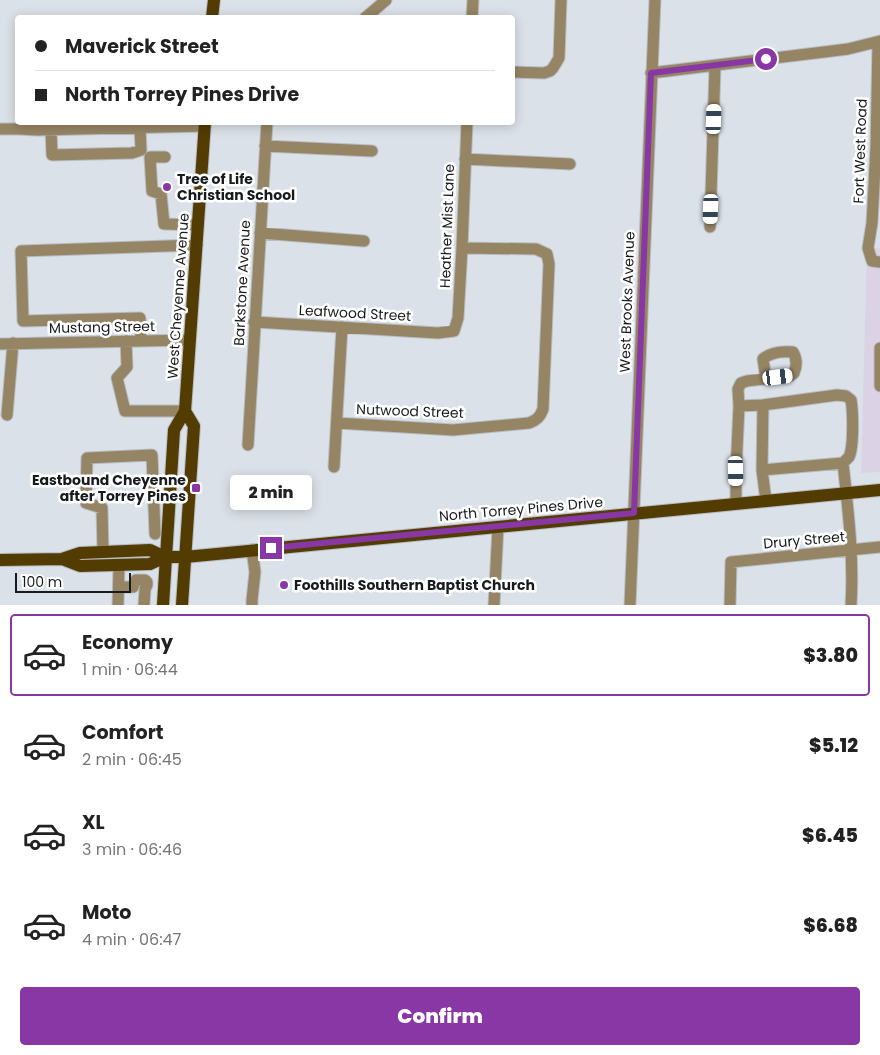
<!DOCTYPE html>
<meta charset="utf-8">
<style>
:root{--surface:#fff;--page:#f6f6f6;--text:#222;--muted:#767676;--line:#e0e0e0;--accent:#8937a5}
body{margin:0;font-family:Poppins,sans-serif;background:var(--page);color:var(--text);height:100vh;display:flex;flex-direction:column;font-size:19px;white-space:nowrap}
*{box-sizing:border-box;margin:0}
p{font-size:16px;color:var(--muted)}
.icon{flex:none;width:28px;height:28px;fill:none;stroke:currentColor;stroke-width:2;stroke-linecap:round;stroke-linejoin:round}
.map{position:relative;height:605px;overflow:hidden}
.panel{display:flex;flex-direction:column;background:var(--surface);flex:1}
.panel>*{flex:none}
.hud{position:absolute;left:15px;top:15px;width:500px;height:110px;border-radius:5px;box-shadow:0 2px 12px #0003;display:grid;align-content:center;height:110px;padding:0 20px;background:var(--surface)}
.scale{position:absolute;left:15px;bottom:12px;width:116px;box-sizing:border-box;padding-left:5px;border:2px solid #181b1d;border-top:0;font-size:14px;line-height:18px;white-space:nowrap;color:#181b1d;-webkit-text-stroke:4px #fff;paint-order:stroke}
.end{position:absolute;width:22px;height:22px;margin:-11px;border:6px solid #8937a5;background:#fff;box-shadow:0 0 0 2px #fff}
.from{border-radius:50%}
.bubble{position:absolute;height:35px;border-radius:5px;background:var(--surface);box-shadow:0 2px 12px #0003;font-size:16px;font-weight:800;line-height:35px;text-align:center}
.car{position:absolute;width:15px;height:30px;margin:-15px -8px;border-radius:6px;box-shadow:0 0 4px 1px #0007;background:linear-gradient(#fff 24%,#345 0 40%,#fff 0 76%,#345 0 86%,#fff 0)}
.hud b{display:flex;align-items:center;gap:18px;height:48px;font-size:19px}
.hud b+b{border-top:1px solid var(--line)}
.hud i{width:12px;height:12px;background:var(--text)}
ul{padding:9px 0 0;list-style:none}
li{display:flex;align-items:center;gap:15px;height:82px;margin:0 10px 8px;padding:0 10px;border:2px solid transparent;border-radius:5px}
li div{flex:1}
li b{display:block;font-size:19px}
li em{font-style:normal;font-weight:800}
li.active{border-color:var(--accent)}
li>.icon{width:45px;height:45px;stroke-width:1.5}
.action{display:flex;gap:10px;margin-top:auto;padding:10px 20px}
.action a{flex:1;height:58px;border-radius:5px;background:var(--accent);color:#fff;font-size:20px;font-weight:800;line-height:58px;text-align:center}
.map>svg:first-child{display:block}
</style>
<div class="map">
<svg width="880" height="605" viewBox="0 0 880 605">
<rect width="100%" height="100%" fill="#dbe1e8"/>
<!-- education -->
<path fill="#dcd2e6" d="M880,248V472L861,473L867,249Z"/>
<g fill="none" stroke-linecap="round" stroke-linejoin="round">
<!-- minor casing -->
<g stroke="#b8bdc3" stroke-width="13">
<path id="minor" d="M365,18L386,0
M472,18L473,0
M878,42L876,147L872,223L868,248L872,261L880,262
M512,72L544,73L550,71L553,68L559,58L561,0
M651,73L824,52L848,49L880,41
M0,129H19L37,130L205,126
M51,130L52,155L132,153L141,150L140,128
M265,146L372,151
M165,157H150L152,191L161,194L164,224L198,225
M465,159L570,164
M710,227L715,66
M260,233L364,241
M254,322L438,333L454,331L458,318L462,248L467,122
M126,341L127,367L117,378L125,411H185
M141,341L140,318L23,321L21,251L197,245
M0,344L190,340
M880,348V386
M763,405L837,395L846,396L851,400C853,411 854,447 849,457C847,459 845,461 843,463
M739,406L738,389L741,383L747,381L790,376L794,373C797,366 797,359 793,352C783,351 771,352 763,359L766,379
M7,415L13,343
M337,423L453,430L529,423C537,420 540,417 543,409L549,264L547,254L536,249L462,248
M248,445L267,122
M334,467L342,327
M766,501L762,470L843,463C848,510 854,557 851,605
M736,503V471L739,406L763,405L762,470
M252,550L255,572L252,600V605
M103,552L102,508L86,503L87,458L152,455L155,534
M119,587H133L136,580H145L147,582V585L145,589L144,605
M118,605L119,565
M494,605L498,527
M630,605L655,0
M730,605L731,562L880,547"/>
</g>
<!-- major casing -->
<g stroke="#b8bdc3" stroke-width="14">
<path id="major" d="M212,18L214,0
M62,559L80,566L150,564L165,557H185L880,490
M0,560L62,559L80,553L150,550L165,557
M163,605L174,430L185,411L205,122
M182,605L194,426L185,411"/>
</g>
<!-- minor -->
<use href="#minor" stroke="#968565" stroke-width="11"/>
<!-- major -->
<use href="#major" stroke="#533c02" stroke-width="12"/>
</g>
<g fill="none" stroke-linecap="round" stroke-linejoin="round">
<!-- route -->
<path stroke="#8937a5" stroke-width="6" d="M271,548L634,513L651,73L766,59"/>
</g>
<!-- markers -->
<g fill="#8937a5" stroke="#fff" stroke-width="2">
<circle cx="167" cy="187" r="5"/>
<rect x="191" y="483" width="10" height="10" rx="2.5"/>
<circle cx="284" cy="585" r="5"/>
</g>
<g text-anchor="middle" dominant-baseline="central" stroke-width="5" stroke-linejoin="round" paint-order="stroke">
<!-- street labels -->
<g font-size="14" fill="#181b1d" stroke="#fff">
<text transform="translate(860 151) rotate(-88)">Fort West Road</text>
<text transform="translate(447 226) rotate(-88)">Heather Mist Lane</text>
<text transform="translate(242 283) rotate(-87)">Barkstone Avenue</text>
<text transform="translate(178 296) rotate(-86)">West Cheyenne Avenue</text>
<text transform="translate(627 302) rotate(-88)">West Brooks Avenue</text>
<text transform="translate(355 313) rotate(3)">Leafwood Street</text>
<text transform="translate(102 327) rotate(-1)">Mustang Street</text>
<text transform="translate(410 411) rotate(2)">Nutwood Street</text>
<text transform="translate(521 509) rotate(-5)">North Torrey Pines Drive</text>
<text transform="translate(804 540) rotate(-5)">Drury Street</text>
</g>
<!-- poi labels -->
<g font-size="14" font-weight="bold" fill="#181b1d" stroke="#fff" text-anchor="start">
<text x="177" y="179">Tree of Life<tspan x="177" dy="16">Christian School</tspan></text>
<text x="186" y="480" text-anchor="end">Eastbound Cheyenne<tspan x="186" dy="16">after Torrey Pines</tspan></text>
<text x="294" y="585">Foothills Southern Baptist Church</text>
</g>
</g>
</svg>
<div class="scale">100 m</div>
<i class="end from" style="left:766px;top:59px"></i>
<i class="end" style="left:271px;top:548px"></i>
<div class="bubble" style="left:230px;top:475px;width:82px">2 min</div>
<i class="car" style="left:714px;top:119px;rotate:2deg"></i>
<i class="car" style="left:711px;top:209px;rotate:182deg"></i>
<i class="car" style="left:778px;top:377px;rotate:83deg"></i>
<i class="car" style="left:736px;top:471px;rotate:179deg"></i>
<div class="hud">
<b><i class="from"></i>Maverick Street</b>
<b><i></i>North Torrey Pines Drive</b>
</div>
</div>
<section class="panel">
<ul>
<li class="active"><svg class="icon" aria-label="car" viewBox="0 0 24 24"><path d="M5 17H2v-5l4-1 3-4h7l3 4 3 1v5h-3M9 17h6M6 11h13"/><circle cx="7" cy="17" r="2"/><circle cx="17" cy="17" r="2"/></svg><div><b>Economy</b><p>1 min · 06:44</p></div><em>$3.80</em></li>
<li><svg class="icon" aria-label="car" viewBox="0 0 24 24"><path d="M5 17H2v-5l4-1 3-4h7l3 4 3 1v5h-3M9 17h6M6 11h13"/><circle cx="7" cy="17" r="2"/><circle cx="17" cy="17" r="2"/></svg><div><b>Comfort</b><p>2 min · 06:45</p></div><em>$5.12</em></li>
<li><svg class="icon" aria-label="car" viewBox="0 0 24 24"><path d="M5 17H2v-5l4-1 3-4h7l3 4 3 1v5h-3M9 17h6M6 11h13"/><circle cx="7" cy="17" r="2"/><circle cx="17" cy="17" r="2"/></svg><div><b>XL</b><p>3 min · 06:46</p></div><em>$6.45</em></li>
<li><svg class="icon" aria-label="car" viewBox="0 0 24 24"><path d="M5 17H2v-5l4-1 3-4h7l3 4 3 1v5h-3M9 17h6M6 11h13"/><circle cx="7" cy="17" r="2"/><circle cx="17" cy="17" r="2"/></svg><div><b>Moto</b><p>4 min · 06:47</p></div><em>$6.68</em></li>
</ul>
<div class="action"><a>Confirm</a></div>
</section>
